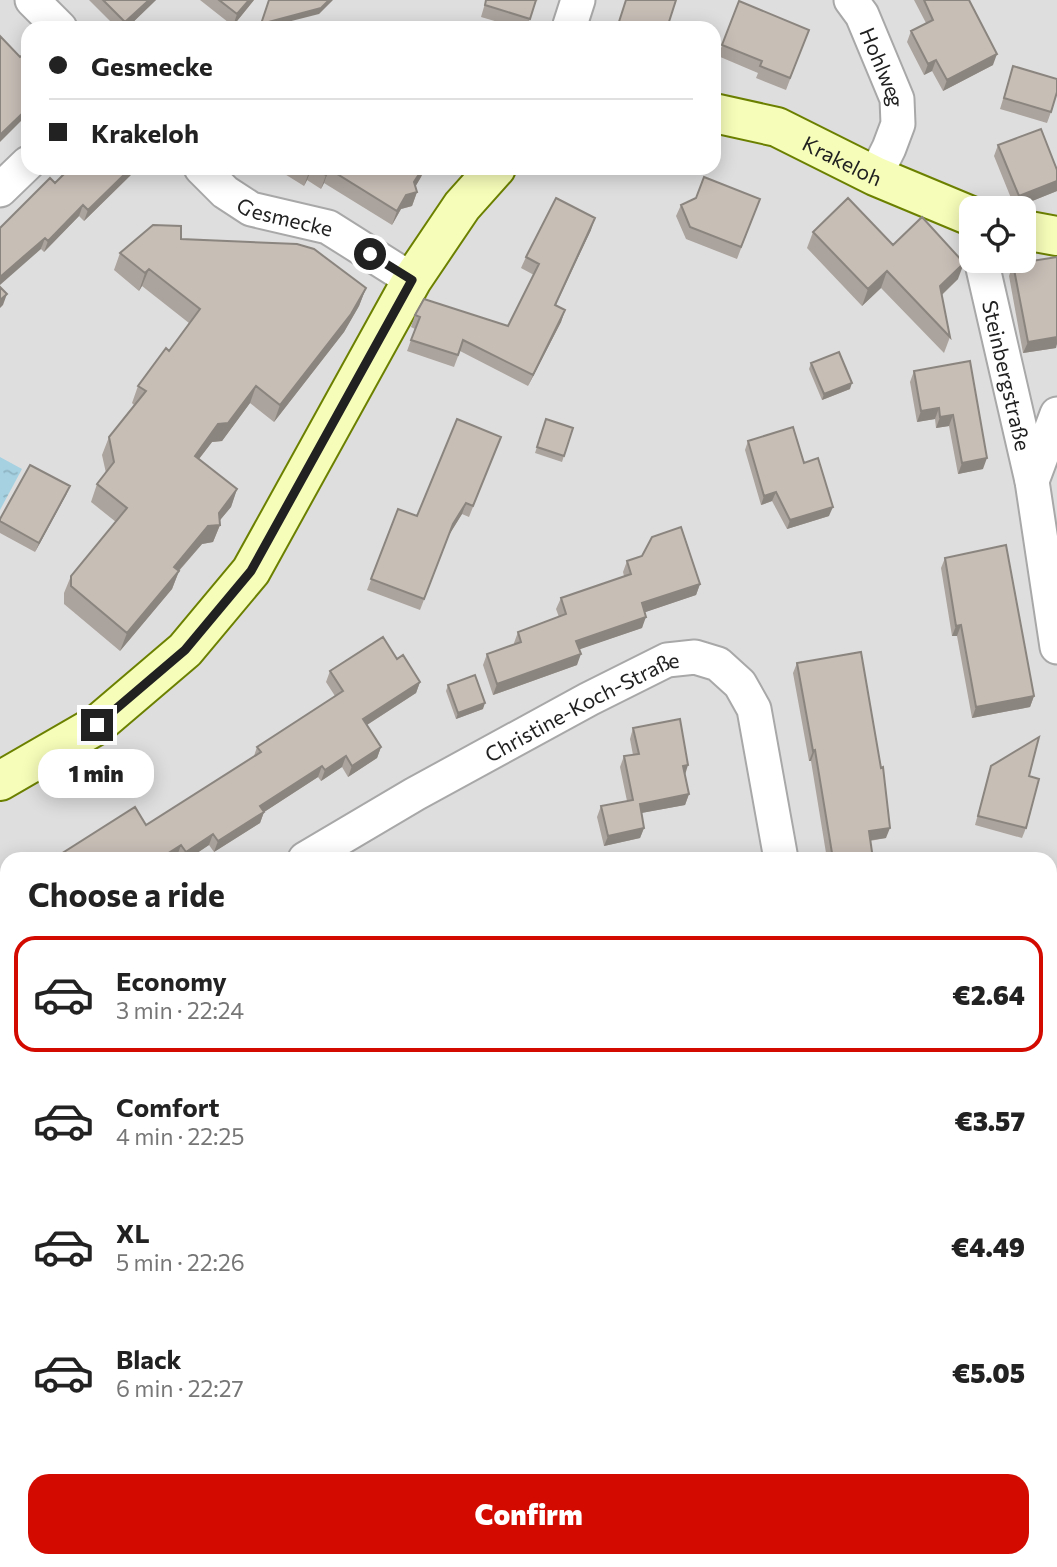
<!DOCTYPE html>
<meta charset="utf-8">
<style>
:root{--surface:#fff;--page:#f6f6f6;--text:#222;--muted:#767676;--line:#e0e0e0;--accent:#d20a00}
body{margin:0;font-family:Commissioner,sans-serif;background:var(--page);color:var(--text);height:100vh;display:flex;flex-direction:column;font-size:26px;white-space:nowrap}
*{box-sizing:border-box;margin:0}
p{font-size:23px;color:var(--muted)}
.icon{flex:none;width:38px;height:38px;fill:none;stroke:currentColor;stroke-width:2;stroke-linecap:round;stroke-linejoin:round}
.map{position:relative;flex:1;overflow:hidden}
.sheet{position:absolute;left:0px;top:852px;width:1057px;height:716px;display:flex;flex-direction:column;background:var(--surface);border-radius:21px 21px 0 0;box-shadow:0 4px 18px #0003}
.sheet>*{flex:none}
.guide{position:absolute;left:21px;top:21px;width:700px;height:154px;border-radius:21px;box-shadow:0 4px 18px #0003;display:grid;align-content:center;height:154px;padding:0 28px;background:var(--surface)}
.tools{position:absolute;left:959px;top:196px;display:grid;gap:14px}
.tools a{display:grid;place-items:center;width:77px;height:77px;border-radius:14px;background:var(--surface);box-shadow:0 4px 18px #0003;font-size:35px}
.end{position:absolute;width:32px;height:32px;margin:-16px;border:9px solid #212121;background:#fff;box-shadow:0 0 0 4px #fff}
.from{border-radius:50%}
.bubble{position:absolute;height:49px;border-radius:21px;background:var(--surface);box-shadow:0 4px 18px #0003;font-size:23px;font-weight:800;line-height:49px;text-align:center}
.guide b{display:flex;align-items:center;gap:24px;height:66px;font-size:26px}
.guide b+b{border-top:2px solid var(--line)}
.guide i{width:18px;height:18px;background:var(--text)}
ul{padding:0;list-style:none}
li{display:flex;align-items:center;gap:21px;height:116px;margin:0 14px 10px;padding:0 14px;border:4px solid transparent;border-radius:21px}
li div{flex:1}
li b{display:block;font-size:26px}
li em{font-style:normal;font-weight:800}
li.selected{border-color:var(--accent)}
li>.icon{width:63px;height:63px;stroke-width:1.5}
h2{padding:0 28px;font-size:32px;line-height:84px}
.action{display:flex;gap:14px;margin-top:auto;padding:14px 28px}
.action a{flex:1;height:80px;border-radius:21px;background:var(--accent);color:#fff;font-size:28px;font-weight:800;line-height:80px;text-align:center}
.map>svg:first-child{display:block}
</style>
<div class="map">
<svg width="1057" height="1567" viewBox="0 0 1057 1567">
<defs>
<pattern id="water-ripples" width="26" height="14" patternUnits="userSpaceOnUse" patternTransform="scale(1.75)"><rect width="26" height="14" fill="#a5d1e1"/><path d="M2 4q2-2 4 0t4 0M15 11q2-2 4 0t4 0" fill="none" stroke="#8eb3c1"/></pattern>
</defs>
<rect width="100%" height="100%" fill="#f2efe7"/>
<!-- residential -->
<path fill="#dfdede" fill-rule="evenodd" d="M0,0H1057V1454L1050,1467V859H7V1455L0,1453ZM28,28H714V168H28ZM971,208H1024V261H971Z
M595,1561H995L992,1567H604Z"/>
<!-- grass -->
<path fill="#c8eeab" d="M1050,1343L1057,1347V1439L1050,1452Z
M0,1453L7,1455V1561H35L32,1567H0Z
M1057,1454V1567H992L995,1561H1050V1467Z
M46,1561H595L604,1567H43Z"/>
<!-- water -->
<path fill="url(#water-ripples)" d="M0,457L22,469L0,510Z"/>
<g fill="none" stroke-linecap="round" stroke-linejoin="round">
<!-- street casing -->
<g stroke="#a8a8a8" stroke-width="37">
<g id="street">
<path d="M32,0L60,28"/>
<path id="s1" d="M851,0L862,15L897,99L898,124L889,148L875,176"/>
<path d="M569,28L578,0"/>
<path id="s2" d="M201,168L225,192L251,209L328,227L412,280"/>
<path d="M0,190L28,163"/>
<path id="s3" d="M983,268L1032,481L1057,647"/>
<path d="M1032,481L1057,414"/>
<path id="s4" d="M305,859L415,794L589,699L667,660L695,657L718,664L740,684L754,709L781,859"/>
<path d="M0,958L7,957"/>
<path d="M1050,1092H1057"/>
<path d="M0,1138L7,1169"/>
<path d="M866,1561L874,1567"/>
</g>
</g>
<!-- secondary casing -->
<g stroke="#6c8000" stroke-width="42">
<g id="secondary">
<path id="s5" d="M714,113L777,127L875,176L971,216"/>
<path d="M1024,230L1057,236"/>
<path d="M0,781L97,725L185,650L251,571L412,280L462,206L496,168"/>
</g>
</g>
<!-- street -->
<use href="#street" stroke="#fff" stroke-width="33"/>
<!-- secondary -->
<use href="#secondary" stroke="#f6fdb9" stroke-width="38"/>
</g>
<!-- wall -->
<path fill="#aba39d" d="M89,0H156L127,28H117Z
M200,0H254L233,26Z
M486,0H538L535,2L527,28H518L481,17Z
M914,0H969L993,65L943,91L932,71L924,75L907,42L911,31L926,23Z
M739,1L809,30L786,90L756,78L758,73L718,56Z
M1013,66L1051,112L1047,123L1000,109Z
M998,145L1057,191L1015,208L994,156Z
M138,168L84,221L79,216L44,252L41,249L55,183Z
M275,168H425L421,177L415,187L417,192L412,206L401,209L392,225L324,183L321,189L307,180L304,186Z
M760,199L737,259L686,239L676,216L681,205Z
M591,230L556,305L565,310L561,322L528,386L460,351L454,367L407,351L415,329L411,327L415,315L508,326L534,275L521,268L526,257Z
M813,232L893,245L958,279L942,295L950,337L944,353L881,288L862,306L807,248Z
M181,239L366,288L359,306L344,332L274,422L250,403L222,441L212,442L199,459L237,489L231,507L219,521L220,525L213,542L202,544L179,571L172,589L120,651L64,604V593L71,576L116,522L91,502L97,484L106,473L102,455L109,437L134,405L132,403L138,386L169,351L189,323L142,286L139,291L114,270L120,253Z
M1013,264L1056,348L1023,353L1009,276Z
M970,361L983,469L958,474L949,426L936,428L935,419L917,422L910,382L914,371Z
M811,363L850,389L822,400L809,369Z
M546,419L573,428L562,462L535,453Z
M501,437L469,517L462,514L449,535L420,610L367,590L398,509L417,516Z
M748,441L829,516L787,529L772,501L761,505L745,450Z
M70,486L66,495L35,552L0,533V519Z
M945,558L1034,696L1030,707L972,718L957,636H952L941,568Z
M627,561L700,584L696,595L645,612L642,628L579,649L577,665L493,695L483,665L487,654L514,644V643L518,632L559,617L556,609L561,598L624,576L623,572Z
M397,659L420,682L416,693L367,725L381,747L377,758L348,777L342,767L321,781L318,777L264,812L260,823L214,852L209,845L188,859H180L177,856L172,859H53L146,825L254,756L257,747L335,696L326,682L330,671Z
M797,663L886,838L870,841L873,859H827L811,761H809L793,673Z
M448,685L483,709L456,719L446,691Z
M633,728L685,775L689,794L685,805L641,813L644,828L640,838L604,846L597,817L601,806L627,801L620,767L624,756L633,755L630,739Z
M991,766L1026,828L1022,838L975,825Z
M1050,1179L1057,1183V1257L1050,1253Z
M655,1561H758L767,1567H663Z
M936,1561H963L959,1567H945Z"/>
<!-- shaded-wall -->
<path fill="#8b857f" d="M149,0H156L127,28H123L125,22Z
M249,0H254L233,26L237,14Z
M329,0H333L319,14L264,28H259L261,24Z
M997,54L993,65L943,91L947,80Z
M936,60L932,71L924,75L928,64Z
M28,108V114L0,142V135Z
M131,168H138L84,221L88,210Z
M312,168L307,180L304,186L309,172Z
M423,168H425L421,177L411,194L417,192L412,206L401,209L392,225L397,211Z
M329,169L324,183L321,189L326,175Z
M1057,181V191L1015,208L1019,196Z
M83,205L79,216L44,252L48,241Z
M595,218L591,230L550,316L555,305Z
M45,238L41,249L0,285V277Z
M964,263L958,279L934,302L940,286Z
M149,269L142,286L139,291L145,273Z
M887,271L881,288L862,306L868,289Z
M366,288L359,306L344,332L274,422L280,405Z
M7,294L3,305L0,308V300Z
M565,310L561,322L528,386L533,375Z
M1057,337V344L1056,348L1023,353L1028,342Z
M852,383L850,389L822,400L824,394Z
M256,386L250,403L222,441L212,442L188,473L195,456L218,424Z
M939,408L935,419L917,422L921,411Z
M953,415L949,426L936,428L940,417Z
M987,458L983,469L958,474L962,463Z
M70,486L66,495L35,552L39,543Z
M237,489L231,507L216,525H220L213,542L202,544L167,584L174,567Z
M776,492L772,501L761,505L764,496Z
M466,503L462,514L449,535L420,610L453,524Z
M833,507L829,516L787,529L790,520Z
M179,571L172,589L120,651L127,633Z
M700,584L696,595L637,615L642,603Z
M646,617L642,628L572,652L576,641Z
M961,625L957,636H952L956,626Z
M581,654L577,665L493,695L497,684Z
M420,682L416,693L359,730L363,719Z
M1034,696L1030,707L972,718L976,707Z
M485,703L483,709L456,719L458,713Z
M381,747L377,758L348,777L352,766Z
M815,750L811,761H809L813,751Z
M346,756L342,767L321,781L325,770Z
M688,765L685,775L683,766Z
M322,766L318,777L258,816L264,812L260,823L214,852L218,841L260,806Z
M689,794L685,805L636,814L640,804Z
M644,828L640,838L604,846L608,836Z
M890,828L886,838L865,841L869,831Z
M213,834L209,845L188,859H183L186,852Z
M181,845L177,856L172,859H159Z
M1057,1018V1028L1050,1029V1019Z
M7,1342V1352L0,1354V1344Z
M960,1561H963L959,1567H957Z"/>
<!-- building -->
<path fill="#c7beb6" stroke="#8b857f" stroke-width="2" d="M103,0H149L125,22Z
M219,0H249L237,14Z
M269,0H329L321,8L261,24Z
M486,0H536L530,19L485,5Z
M626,0H676L667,28H617Z
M924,0H969L997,54L947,80L936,60L928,64L911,31L933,20Z
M739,1L809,30L790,78L760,66L762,61L722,45Z
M0,36L20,57L24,54L28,58V108L0,135Z
M1013,66L1057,79V92L1051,112L1004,98Z
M1041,129L1057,170V181L1019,196L998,145Z
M70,168H131L88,210L83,205L48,241L45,238L0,277V228L50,178L55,183Z
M303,168H311L309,172Z
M314,168H423L414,182L417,192L406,195L397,211L329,169L326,175Z
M704,177L760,199L741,247L690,227L681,205L696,198Z
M556,198L595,218L555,305L565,310L533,375L463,340L458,355L411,340L420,317L415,315L424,299L508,326L539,264L526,257Z
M848,198L893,245L922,217L964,263L940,286L950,337L887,271L868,289L813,232Z
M153,225L181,226V239L297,244L314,249L366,288L351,314L280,405L256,386L228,423L218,424L195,456L237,489L219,513L220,525L208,526L174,567L179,571L127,633L71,586V576L127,508L97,484L114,462L109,437L146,391L138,386L166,348L169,351L200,309L149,269L145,273L120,253Z
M1057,257V337L1028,342L1013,264Z
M0,287L7,294L0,300Z
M839,352L852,383L824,394L811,363Z
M970,361L987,458L962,463L953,415L940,417L939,408L921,411L914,371Z
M457,419L501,437L473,506L466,503L453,524L424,599L371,579L398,509L417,516Z
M546,419L573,428L564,456L537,447Z
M793,427L804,463L818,458L833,507L790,520L776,492L764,496L748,441Z
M30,465L70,486L39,543L0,521V519Z
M681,527L700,584L642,603L646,617L576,641L581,654L497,684L487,654L521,642L518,632L566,614L561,598L631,574L627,561L642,556L652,537Z
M1006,545L1034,696L976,707L961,625L956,626L945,558Z
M383,637L397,659L403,655L420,682L363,719L381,747L352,766L346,756L325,770L322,766L260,806L264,812L218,841L213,834L186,852L181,845L159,859H53L135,807L146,825L261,752L257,747L343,691L330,671Z
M861,652L881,768L883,767L890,828L869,831L873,859H833L815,750L813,751L797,663Z
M475,675L485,703L458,713L448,685Z
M680,719L688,765L683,766L689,794L640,804L644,828L608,836L601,806L633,800L624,756L639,754L633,728Z
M1039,737L1029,776L1039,779L1026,828L978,816L991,766Z
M716,854L717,859H692Z
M1043,857V859H1026Z
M1050,906L1057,953V1018L1050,1019Z
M1050,1179L1057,1183V1244L1050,1241Z
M0,1305L2,1313L7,1311V1342L0,1344Z
M674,1561H758L767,1567H671L675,1562Z"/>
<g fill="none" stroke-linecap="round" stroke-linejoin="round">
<!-- route -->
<path stroke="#212121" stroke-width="9" d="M97,725L185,650L251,571L412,280L370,254"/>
</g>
<g text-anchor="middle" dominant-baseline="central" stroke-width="6" stroke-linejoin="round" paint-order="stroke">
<!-- street labels -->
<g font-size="21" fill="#212121" stroke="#fff">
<text stroke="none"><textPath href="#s1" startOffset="75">Hohlweg</textPath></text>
<text stroke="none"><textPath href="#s5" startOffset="138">Krakeloh</textPath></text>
<text stroke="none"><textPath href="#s2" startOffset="100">Gesmecke</textPath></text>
<text stroke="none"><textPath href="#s3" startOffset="110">Steinbergstraße</textPath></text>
<text stroke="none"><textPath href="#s4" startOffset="317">Christine-Koch-Straße</textPath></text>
</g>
</g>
</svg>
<div class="tools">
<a><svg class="icon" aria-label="locate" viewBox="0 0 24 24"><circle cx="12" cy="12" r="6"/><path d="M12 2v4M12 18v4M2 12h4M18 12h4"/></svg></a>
</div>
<i class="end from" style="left:370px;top:254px"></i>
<i class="end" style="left:97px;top:725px"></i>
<div class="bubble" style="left:38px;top:749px;width:116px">1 min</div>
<div class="guide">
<b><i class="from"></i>Gesmecke</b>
<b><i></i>Krakeloh</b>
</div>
<section class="sheet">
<h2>Choose a ride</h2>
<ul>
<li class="selected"><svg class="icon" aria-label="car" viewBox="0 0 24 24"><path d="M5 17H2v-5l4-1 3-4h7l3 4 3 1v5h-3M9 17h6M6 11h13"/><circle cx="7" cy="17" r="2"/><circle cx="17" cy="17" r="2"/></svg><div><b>Economy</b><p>3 min · 22:24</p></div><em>€2.64</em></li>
<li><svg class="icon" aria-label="car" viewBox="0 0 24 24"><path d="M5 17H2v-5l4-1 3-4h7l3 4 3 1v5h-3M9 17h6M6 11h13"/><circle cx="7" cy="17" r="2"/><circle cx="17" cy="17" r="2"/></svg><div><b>Comfort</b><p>4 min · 22:25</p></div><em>€3.57</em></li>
<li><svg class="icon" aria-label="car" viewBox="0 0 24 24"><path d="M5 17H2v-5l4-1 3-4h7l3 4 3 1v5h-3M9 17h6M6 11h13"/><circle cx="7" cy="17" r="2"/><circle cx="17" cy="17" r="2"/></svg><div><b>XL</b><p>5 min · 22:26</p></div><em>€4.49</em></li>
<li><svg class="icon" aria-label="car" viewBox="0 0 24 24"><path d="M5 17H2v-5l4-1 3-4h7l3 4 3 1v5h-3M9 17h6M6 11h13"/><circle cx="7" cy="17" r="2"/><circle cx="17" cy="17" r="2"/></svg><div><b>Black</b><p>6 min · 22:27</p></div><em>€5.05</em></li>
</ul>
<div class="action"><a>Confirm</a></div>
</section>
</div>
